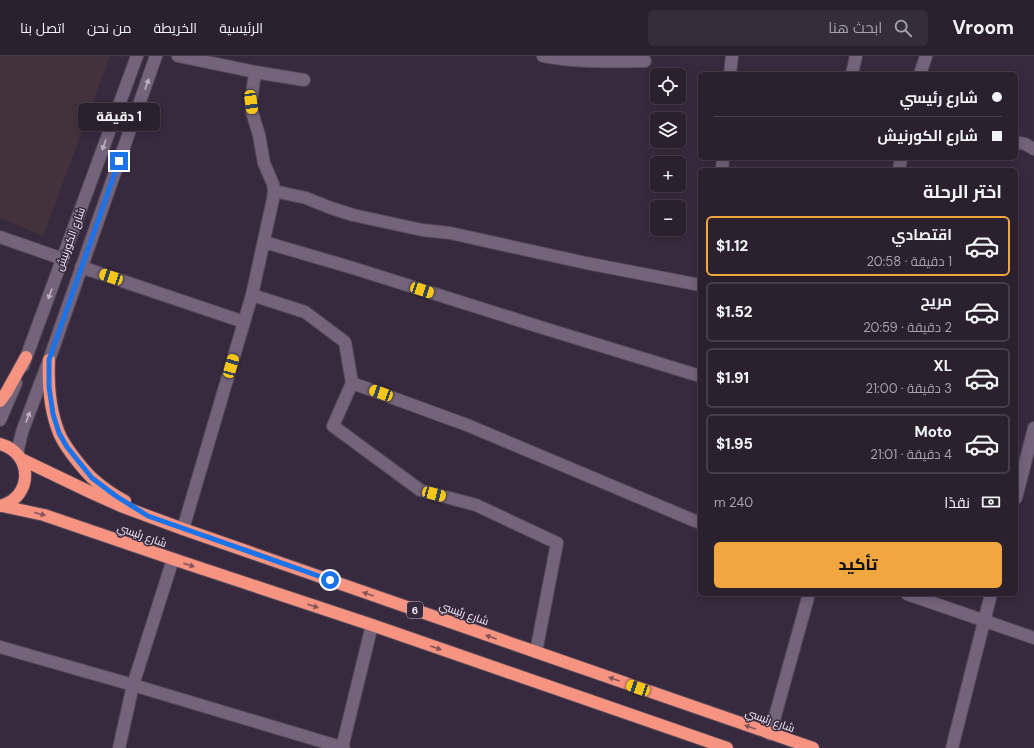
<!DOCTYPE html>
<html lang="ar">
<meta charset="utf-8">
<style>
:root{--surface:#2a202e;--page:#362d3a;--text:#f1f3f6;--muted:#a5a3aa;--line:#463e4a;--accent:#f1a640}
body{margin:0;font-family:"DM Sans",Cairo,sans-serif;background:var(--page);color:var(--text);direction:rtl;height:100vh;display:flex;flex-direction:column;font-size:15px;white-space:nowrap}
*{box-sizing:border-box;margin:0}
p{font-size:13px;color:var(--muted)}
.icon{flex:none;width:22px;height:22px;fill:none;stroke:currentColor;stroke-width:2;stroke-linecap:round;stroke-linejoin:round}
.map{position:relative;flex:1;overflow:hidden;direction:ltr}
.drawer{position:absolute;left:698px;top:112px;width:320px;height:428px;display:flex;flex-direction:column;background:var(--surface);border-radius:6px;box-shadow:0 2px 10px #0003,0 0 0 1px var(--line);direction:rtl}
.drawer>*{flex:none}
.banner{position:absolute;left:698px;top:16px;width:320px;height:88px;border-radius:6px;box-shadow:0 2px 10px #0003,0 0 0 1px var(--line);direction:rtl;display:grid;align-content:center;height:88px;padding:0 16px;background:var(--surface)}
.buttons{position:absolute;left:650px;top:12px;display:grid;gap:8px}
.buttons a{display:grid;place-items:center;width:36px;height:36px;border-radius:6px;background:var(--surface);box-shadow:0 2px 10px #0003,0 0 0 1px var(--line);font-size:20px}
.end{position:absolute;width:18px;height:18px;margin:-9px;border:5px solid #1a73e8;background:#fff;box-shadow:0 0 0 2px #fff}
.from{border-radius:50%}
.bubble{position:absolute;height:28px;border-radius:6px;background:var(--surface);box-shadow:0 2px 10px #0003,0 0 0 1px var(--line);font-size:13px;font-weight:800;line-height:28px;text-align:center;direction:rtl}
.car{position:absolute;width:12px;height:24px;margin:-12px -6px;border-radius:5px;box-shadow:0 0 3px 1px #0007;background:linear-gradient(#f5c518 24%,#345 0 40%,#f5c518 0 76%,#345 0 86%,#f5c518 0)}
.banner b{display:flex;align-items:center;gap:14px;height:38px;font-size:15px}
.banner b+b{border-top:1px solid var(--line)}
.banner i{width:10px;height:10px;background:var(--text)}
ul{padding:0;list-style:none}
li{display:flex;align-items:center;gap:12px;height:60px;margin:0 8px 6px;padding:0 8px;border:2px solid var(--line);border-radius:6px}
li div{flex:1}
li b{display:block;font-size:15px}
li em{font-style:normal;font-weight:800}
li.current{border-color:var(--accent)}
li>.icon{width:36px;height:36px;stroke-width:1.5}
h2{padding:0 16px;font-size:18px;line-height:48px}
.pay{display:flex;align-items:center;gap:10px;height:44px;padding:0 16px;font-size:15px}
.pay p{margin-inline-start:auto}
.cta{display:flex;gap:8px;margin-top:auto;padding:8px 16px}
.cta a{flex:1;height:46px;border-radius:6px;background:var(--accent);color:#111;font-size:16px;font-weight:800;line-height:46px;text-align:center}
header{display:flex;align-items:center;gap:24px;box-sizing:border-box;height:56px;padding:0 20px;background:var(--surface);border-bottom:1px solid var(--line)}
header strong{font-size:19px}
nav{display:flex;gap:22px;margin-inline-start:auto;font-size:14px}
.search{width:280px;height:36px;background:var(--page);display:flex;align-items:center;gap:10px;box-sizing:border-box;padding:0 14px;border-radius:6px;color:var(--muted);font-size:15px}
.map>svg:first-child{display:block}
</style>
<header>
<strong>Vroom</strong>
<div class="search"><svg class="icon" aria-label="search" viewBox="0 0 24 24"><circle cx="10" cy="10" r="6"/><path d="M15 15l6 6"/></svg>ابحث هنا</div>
<nav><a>الرئيسية</a><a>الخريطة</a><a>من نحن</a><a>اتصل بنا</a></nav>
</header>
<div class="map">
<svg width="1034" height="692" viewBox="0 0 1034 692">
<rect width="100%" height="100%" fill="#382a3e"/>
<!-- commercial -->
<path fill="#43323c" d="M0,0H110L43,180L0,162Z"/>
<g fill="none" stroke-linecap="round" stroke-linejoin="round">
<!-- minor casing -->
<g stroke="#534759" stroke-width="14">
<path id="minor" d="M178,0L255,16L304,24
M543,0C576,7 611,5 645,5
M730,18L732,0
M852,18L856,0
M920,18L926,0
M1016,86L1025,88L1034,93
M722,114L723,102
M899,114L901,102
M274,135L306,142L331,152L353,159L422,174L450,177L586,207L700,229
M0,181L63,203
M264,186L353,212L540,271L700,320
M81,211L244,266
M252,239L305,256L345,286L352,327L467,369L700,467
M23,310L137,0
M352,327L333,370L420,434L476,449L557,487L536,596
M0,364L16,327
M18,399V393L22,376L49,304L156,0
M1016,442L1034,372
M183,473L252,239L273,143L274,135L273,128L264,107L259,79L252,56L251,46L255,16
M907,538L1034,582
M0,591L133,629L344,692
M770,678L809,538
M119,692L133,629L173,503
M342,692L372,569
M952,692L991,538"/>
</g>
<!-- highway casing -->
<g stroke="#534759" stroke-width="14">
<path id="highway" d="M49,304C48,327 50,355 59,377C64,390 82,412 92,422C102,431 113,439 125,445
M0,345L6,337L26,301
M0,388C33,397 34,441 0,450
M21,403L92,437L121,450L183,473L536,596L813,692
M2,450L44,459L173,503L372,569L727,692"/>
</g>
<!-- minor -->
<use href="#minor" stroke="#74647b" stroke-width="12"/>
<!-- highway -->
<use href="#highway" stroke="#f69381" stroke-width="12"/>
</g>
<!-- one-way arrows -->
<defs><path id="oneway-solid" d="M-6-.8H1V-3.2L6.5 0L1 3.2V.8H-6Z"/></defs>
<g fill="#bdb1c2">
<use href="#oneway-solid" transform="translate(147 28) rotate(-70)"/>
<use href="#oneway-solid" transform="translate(104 89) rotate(110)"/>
<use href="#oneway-solid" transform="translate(50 238) rotate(110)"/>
<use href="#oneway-solid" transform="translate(28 361) rotate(-69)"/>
</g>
<g fill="#845459">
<use href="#oneway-solid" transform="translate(40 458) rotate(14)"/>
<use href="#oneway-solid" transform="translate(189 509) rotate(18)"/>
<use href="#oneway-solid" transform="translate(368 538) rotate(-161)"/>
<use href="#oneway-solid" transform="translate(313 550) rotate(18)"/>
<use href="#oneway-solid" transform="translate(491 581) rotate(-161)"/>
<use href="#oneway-solid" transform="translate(436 592) rotate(19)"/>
<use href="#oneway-solid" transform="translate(614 623) rotate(-161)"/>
<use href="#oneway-solid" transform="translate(750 671) rotate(-161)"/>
</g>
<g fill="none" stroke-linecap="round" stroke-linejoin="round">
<!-- route -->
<path stroke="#1a73e8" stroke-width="5" d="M119,105L49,304V331L53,358L59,377L67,391L92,422L116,440L148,460L330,524"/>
</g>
<g text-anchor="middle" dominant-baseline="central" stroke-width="3" stroke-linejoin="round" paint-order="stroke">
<!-- shield labels -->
<rect fill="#382a3e" stroke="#bfb5c4" stroke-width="1" x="407" y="546" width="16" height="16" rx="3"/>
<g font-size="10" font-weight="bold" fill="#f9f0fd">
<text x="415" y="554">6</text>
</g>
<!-- street labels -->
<g font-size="11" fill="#f9f0fd" stroke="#382a3e">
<text transform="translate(70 183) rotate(-70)">شارع الكورنيش</text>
<text transform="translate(142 479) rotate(19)">شارع رئيسي</text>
<text transform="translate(464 557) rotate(19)">شارع رئيسي</text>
<text transform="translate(770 664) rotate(19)">شارع رئيسي</text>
</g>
</g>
</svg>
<div class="buttons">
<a><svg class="icon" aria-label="locate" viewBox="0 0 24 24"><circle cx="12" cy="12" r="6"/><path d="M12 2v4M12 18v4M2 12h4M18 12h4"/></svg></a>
<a><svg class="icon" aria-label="layers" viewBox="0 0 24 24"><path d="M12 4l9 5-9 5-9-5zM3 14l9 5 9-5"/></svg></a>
<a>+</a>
<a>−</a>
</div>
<i class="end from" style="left:330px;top:524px"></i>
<i class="end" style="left:119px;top:105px"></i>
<div class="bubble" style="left:78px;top:47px;width:82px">1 دقيقة</div>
<i class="car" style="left:251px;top:46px;rotate:172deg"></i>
<i class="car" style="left:111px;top:221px;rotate:289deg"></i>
<i class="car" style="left:422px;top:234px;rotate:108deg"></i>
<i class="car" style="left:231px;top:310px;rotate:16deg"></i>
<i class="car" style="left:381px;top:337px;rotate:290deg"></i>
<i class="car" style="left:434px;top:438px;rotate:105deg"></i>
<i class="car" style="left:638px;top:632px;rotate:289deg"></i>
<div class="banner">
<b><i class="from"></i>شارع رئيسي</b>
<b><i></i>شارع الكورنيش</b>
</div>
<section class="drawer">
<h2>اختر الرحلة</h2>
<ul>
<li class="current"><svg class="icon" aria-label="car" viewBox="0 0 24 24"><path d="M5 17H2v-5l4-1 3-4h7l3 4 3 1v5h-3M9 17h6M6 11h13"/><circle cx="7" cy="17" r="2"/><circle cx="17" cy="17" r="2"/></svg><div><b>اقتصادي</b><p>1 دقيقة · 20:58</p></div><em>$1.12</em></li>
<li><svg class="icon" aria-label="car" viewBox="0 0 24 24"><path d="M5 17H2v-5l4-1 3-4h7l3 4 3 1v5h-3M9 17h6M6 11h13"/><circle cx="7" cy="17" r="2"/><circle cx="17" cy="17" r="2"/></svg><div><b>مريح</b><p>2 دقيقة · 20:59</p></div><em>$1.52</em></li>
<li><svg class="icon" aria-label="car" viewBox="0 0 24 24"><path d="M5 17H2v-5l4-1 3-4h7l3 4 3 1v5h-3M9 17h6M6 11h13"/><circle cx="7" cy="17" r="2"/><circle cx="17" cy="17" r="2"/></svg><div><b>XL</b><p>3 دقيقة · 21:00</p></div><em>$1.91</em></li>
<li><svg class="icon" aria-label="car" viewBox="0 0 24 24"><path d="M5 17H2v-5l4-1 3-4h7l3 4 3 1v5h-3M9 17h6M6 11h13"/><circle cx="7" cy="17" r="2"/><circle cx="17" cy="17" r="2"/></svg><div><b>Moto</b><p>4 دقيقة · 21:01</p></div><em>$1.95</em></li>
</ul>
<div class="pay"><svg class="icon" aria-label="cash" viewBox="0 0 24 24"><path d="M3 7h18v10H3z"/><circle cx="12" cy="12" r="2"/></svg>نقدًا<p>240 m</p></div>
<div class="cta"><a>تأكيد</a></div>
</section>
</div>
